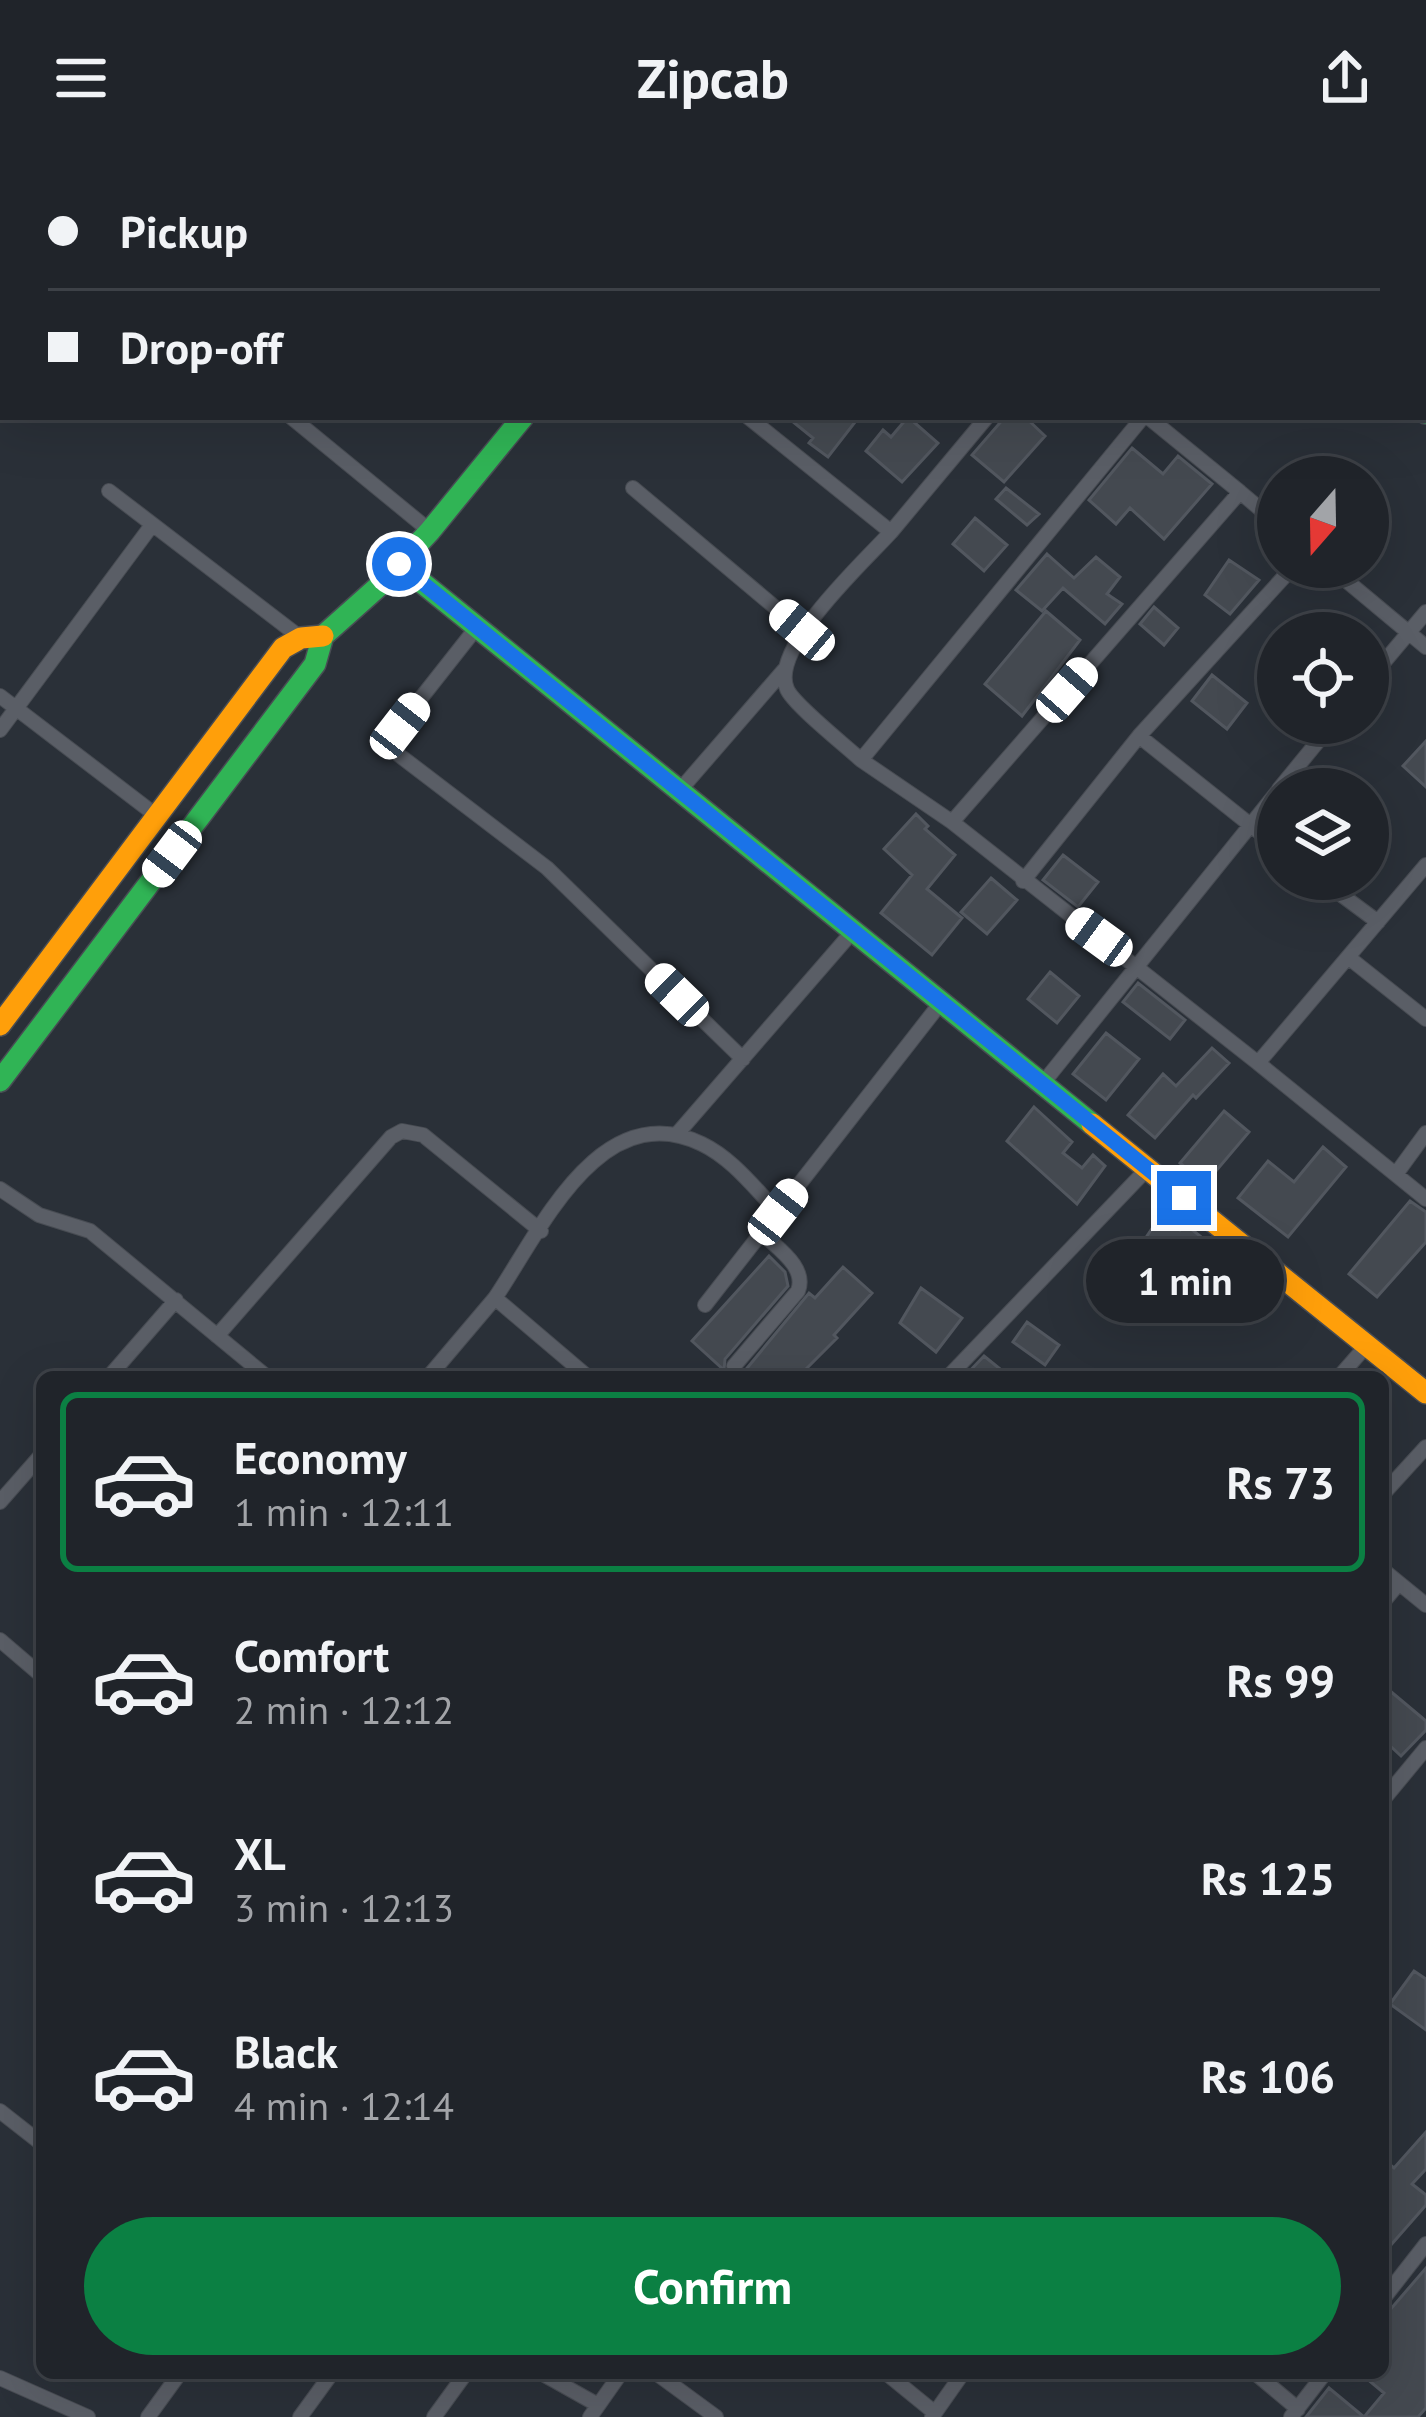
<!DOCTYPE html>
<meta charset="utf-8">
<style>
:root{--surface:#20242a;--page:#2d3036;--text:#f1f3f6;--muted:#a2a4a8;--line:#3d4147;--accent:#0b8043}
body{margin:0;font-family:"PT Sans",sans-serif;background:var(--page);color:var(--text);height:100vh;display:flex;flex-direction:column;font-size:45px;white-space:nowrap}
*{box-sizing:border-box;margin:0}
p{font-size:39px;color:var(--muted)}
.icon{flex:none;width:66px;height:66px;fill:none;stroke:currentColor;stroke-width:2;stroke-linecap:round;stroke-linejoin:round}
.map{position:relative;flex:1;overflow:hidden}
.drawer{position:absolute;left:36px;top:1215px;width:1353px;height:1008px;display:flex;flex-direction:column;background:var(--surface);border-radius:18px;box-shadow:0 12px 48px #0002,0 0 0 3px var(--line)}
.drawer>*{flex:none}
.hud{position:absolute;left:0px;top:0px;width:1428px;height:264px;box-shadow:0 12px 48px #0002,0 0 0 3px var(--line);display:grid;align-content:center;height:264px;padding:0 48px;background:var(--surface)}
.needle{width:78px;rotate:200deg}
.tools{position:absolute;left:1257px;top:300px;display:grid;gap:24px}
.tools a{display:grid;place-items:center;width:132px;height:132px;border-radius:50%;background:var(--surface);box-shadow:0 12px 48px #0002,0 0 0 3px var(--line);font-size:60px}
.end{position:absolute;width:54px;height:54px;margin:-27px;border:15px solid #1a73e8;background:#fff;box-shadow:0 0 0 6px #fff}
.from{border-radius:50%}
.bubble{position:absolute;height:84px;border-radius:42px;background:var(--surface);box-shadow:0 12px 48px #0002,0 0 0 3px var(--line);font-size:39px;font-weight:800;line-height:84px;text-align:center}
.car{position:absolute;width:36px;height:72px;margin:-36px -18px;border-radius:15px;box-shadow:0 0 9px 3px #0007;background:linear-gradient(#fff 24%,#345 0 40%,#fff 0 76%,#345 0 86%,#fff 0)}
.hud b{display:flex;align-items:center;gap:42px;height:114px;font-size:45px}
.hud b+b{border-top:3px solid var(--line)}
.hud i{width:30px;height:30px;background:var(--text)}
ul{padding:21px 0 0;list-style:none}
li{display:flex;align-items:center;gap:36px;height:180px;margin:0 24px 18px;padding:0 24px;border:6px solid transparent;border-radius:18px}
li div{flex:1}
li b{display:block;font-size:45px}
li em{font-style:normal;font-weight:800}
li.current{border-color:var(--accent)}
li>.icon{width:108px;height:108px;stroke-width:1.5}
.primary-button{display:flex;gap:24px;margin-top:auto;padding:24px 48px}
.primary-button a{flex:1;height:138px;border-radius:72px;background:var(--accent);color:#fff;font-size:48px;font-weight:800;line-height:138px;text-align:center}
header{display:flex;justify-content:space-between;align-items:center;height:156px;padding:0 48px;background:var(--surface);font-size:54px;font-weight:800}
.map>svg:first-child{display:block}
</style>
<header><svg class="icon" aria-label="menu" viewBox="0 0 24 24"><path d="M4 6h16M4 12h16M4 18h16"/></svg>Zipcab<svg class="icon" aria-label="share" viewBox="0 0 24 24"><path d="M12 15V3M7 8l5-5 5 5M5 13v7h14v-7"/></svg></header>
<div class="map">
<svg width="1426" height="2261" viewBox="0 0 1426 2261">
<rect width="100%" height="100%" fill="#2a3038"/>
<!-- building -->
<path fill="#444950" stroke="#52575f" stroke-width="3" d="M787,261H859L828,301L809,287L813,282Z
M908,261L938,287L902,326L866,295L883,274L891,281Z
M1005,261H1025L1045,280L1004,326L972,299Z
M1132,292L1163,318L1178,300L1212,328L1164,383L1130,352L1116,368L1089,344Z
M1006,332L1039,358L1027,369L996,343Z
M975,362L1007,389L984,415L953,388Z
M1047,398L1074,422L1096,401L1120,421L1107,438L1122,448L1105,468L1063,432L1042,455L1016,434Z
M1229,404L1259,424L1230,458L1205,439Z
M1154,451L1178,472L1164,489L1140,468Z
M1046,455L1080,484L1022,560L985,528Z
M1212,519L1247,547L1227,573L1192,545Z
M1426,585V631L1403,610Z
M916,658L928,670L925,673L955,699L927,733L962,762L932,799L881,757L912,719L884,693Z
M1063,699L1098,726L1078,751L1043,724Z
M991,722L1017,744L987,778L961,756Z
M1050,816L1079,840L1057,867L1028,843Z
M1138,827L1185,864L1170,883L1123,846Z
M1106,877L1139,903L1106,944L1073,918Z
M1212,892L1229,907L1196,942L1193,939L1155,982L1128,959L1163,918L1176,930Z
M1034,951L1072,986L1063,997L1082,1012L1093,999L1105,1010L1077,1048L1007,985Z
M1224,955L1249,976L1205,1028L1180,1007Z
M1323,991L1346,1011L1288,1081L1238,1042L1268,1005L1294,1026Z
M1410,1045L1426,1056V1086L1377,1141L1349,1118Z
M1161,1059L1180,1074L1185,1068L1200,1080L1166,1122L1150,1109L1146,1114L1133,1101Z
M769,1100L785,1116L788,1130L725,1203L724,1214L692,1185Z
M843,1111L872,1137L834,1179L837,1182L798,1221H735L743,1217L809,1137L815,1142Z
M921,1132L962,1162L936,1196L900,1167Z
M1027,1166L1059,1189L1045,1209L1013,1186Z
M984,1200L1010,1221H964Z
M1383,1529L1426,1565V1574L1401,1600L1383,1583Z
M1414,1815L1426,1823V1874L1390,1848Z
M1426,1976V2013L1412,2028L1426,2039V2049L1383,2098V2003L1394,2012Z
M1426,2112V2252L1418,2261H1306L1329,2232L1364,2261L1384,2237L1360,2217H1383V2162Z"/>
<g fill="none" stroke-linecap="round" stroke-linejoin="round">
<!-- street casing -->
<g stroke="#484c53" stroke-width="16">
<path id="street" d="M199,0L203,3
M514,0L517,3
M10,3L12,0
M300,3L303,0
M291,261L430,375
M748,261L891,376L987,261
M1148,261L1240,336
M633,332L802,474
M109,335L301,482
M1330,411L1426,491
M477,471L399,570L394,587L399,599L547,712L743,903
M1368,525L1426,456
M0,540L157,660
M0,574L152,369
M1139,580L1278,691
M861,604C846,590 793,548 787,533C769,492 865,405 891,376
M1279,633L1333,567
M680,634L784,514
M952,666L861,604L1143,261
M1426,709L1258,907L1426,1043
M1320,723L1378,766
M1023,725L1139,580L1293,411
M1348,801L1426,863
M1258,907L952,666L1240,336L1278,368
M1043,927L1278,635
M677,978L854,774
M1396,1018L1426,977
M0,1033L39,1059L90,1075L267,1221
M705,1149L943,844
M217,1180L391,981L402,975L423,979L541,1075
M734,1210L798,1135C807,1111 778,1093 762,1077
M109,1221L176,1144
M428,1221L495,1142
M588,1221L495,1142C541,1074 600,939 702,988C733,1003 755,1033 778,1056
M948,1221L1148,1012
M1339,1221L1367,1189
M1383,1338L1426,1291
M0,1346L42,1298
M1383,1414L1426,1449
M1383,1446L1399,1427
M0,1484L42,1520
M1383,1644L1426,1592
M0,1955L42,1988
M1383,2143L1426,2088
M541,2217L598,2249
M656,2217L716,2261
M886,2217L935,2257
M1255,2217L1298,2253
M0,2222L88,2261
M148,2261L180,2217
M300,2261L332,2217
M434,2261L466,2217
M590,2261L621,2217
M932,2261L963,2217
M1291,2261L1325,2217"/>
</g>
<!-- fast casing -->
<g stroke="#484c53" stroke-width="24">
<path id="fast" d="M1097,0L1101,3
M746,3L748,0
M1425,256L1426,257
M399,408L1092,968
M0,925L315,508L323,480L379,430L430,375L523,261"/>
</g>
<!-- slow casing -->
<g stroke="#484c53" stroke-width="24">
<path id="slow" d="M0,869L283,492L301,482L323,480
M1092,968L1426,1237"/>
</g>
<!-- street -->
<use href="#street" stroke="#5a5e66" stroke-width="14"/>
<!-- fast -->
<use href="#fast" stroke="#30b455" stroke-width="21"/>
<!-- slow -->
<use href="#slow" stroke="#ff9f0a" stroke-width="21"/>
</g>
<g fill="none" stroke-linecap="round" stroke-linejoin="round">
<!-- route -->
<path stroke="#1a73e8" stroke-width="15" d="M399,408L1184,1042"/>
</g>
</svg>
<div class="tools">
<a><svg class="needle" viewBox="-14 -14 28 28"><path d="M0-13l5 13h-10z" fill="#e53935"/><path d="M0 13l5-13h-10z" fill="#a2a4a8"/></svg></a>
<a><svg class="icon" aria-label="locate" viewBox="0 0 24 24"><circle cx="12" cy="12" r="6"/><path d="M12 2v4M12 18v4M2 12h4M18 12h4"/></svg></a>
<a><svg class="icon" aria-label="layers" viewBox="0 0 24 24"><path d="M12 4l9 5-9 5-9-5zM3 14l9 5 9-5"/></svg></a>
</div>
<i class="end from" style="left:399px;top:408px"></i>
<i class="end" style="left:1184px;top:1042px"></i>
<div class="bubble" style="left:1086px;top:1083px;width:198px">1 min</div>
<i class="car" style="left:802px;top:474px;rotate:310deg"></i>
<i class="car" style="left:1067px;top:534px;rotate:41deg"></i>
<i class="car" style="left:400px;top:570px;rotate:38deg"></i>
<i class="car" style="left:172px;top:698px;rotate:217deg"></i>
<i class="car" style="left:1099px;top:781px;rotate:306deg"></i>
<i class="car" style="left:677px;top:839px;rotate:314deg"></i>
<i class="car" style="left:778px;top:1056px;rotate:38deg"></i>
<div class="hud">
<b><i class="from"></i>Pickup</b>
<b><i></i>Drop-off</b>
</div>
<section class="drawer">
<ul>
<li class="current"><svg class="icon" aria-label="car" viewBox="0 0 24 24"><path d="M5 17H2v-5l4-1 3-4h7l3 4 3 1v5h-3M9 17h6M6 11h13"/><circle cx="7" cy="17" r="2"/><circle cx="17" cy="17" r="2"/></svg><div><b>Economy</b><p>1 min · 12:11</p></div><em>Rs 73</em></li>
<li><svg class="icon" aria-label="car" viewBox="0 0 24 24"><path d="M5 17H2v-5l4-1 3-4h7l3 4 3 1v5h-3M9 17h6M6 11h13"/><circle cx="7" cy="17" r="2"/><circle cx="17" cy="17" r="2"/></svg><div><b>Comfort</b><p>2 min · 12:12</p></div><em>Rs 99</em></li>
<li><svg class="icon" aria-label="car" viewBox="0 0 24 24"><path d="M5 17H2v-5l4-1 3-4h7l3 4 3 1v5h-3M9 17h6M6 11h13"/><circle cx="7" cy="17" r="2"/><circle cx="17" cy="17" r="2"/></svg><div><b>XL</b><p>3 min · 12:13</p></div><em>Rs 125</em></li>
<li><svg class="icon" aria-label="car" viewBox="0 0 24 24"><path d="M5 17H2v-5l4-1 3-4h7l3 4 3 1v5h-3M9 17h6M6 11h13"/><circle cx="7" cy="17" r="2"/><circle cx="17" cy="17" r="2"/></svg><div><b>Black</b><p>4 min · 12:14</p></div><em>Rs 106</em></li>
</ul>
<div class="primary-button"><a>Confirm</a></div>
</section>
</div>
